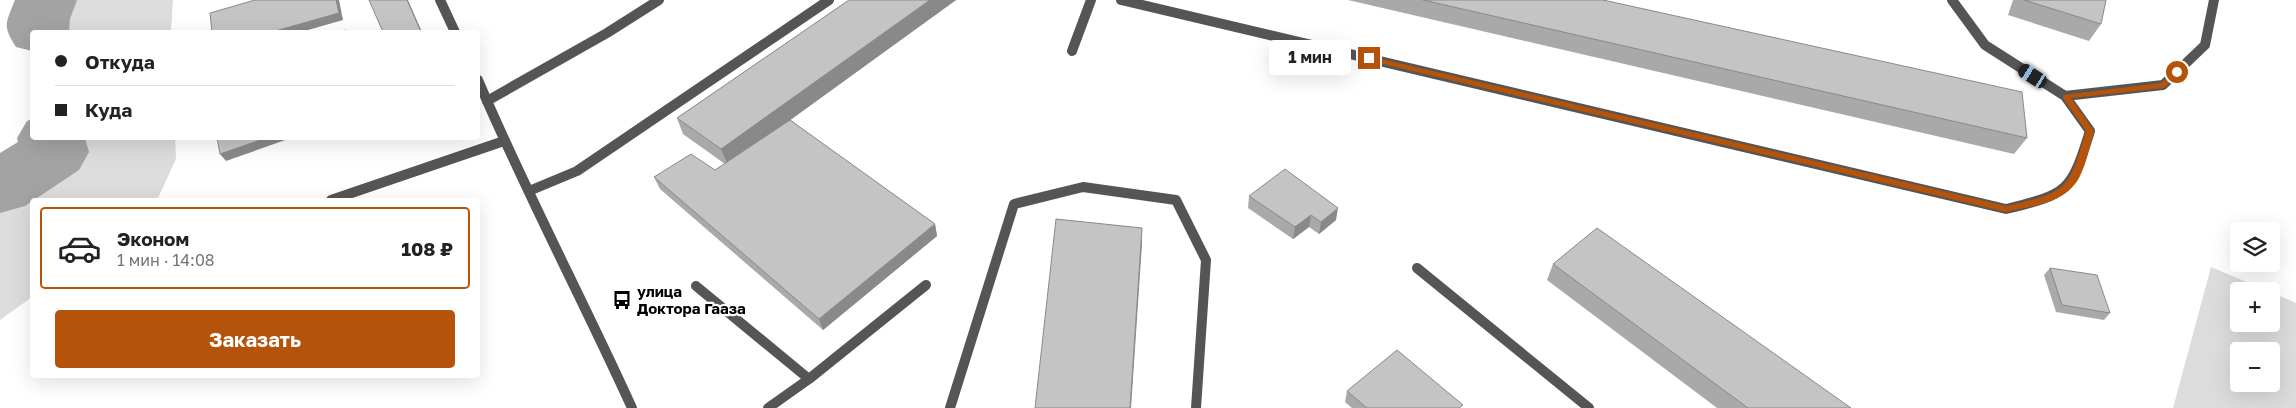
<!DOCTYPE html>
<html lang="ru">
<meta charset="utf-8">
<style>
:root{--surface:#fff;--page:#f6f6f6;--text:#222;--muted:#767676;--line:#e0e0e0;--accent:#b45309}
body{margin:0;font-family:"Golos Text",sans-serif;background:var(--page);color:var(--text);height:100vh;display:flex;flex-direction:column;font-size:19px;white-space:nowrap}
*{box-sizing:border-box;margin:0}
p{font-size:16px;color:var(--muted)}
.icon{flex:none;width:28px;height:28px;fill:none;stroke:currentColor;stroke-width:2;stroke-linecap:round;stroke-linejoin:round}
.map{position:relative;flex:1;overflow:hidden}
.drawer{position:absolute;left:30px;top:198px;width:450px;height:180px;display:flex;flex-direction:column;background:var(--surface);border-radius:5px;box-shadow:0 5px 20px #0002}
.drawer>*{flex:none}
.top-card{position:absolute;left:30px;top:30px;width:450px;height:110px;border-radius:5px;box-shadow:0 5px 20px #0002;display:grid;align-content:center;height:110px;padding:0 25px;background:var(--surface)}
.fabs{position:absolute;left:2230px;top:222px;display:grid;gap:10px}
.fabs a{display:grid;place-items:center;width:50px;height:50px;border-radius:5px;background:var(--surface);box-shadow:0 5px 20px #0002;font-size:25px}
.end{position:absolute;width:22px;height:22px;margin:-11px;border:6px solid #b45309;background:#fff;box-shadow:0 0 0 2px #fff}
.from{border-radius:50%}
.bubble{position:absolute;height:35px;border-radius:5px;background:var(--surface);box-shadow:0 5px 20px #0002;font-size:16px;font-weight:700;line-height:35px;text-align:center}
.car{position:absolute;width:15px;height:30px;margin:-15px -8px;border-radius:6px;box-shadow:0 0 4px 1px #0007;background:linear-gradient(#222 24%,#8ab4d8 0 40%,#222 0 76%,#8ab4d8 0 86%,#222 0)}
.top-card b{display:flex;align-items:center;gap:18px;height:48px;font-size:19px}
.top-card b+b{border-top:1px solid var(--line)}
.top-card i{width:12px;height:12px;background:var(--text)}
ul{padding:9px 0 0;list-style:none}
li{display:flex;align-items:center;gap:15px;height:82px;margin:0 10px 8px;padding:0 15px;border:2px solid var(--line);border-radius:5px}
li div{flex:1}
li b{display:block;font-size:19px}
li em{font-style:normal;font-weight:700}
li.current{border-color:var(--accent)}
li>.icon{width:45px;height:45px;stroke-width:1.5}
.button{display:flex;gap:10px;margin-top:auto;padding:10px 25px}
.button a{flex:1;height:58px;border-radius:5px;background:var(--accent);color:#fff;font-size:20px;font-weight:700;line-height:58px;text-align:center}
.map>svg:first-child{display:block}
</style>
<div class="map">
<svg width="2296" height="408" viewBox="0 0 2296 408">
<rect width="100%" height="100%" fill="#fff"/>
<!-- green -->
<path fill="#dcdcdc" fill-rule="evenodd" d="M66,0H173L171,32H68Z
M81,138H175L176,159L157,200H32V297L0,320V205Z
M2211,267L2268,291H2239V324H2271V292L2296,303V408H2173ZM2239,351H2271V384H2239Z"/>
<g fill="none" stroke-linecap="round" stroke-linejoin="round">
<!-- river -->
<path fill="#a3a3a3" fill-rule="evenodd" d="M15,0H77L70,19L69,32H32V51L16,47C2,25 6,23 15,0Z
M32,119V138H85L89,152L79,170L25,206L0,213V153L18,142L17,138L27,121Z"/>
<!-- lane -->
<path stroke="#555" stroke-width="10" d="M1121,0L2006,209C2068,194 2071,192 2090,131L2065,96L1985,45L1952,0
M1072,51L1091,0
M2065,96L2163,85L2205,45L2214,0
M487,101L607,33L659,0
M529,191L577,171L829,0
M331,200L504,141
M1417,268L1589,408
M696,286L809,379
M768,408L809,379L926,285
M950,408L1014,204L1083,187L1176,200L1206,260L1196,408"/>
<!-- street -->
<path stroke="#555" stroke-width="10" d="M440,0L455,32
M478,80C525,191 582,298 632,408"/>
</g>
<!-- wall -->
<path fill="#a9a9a9" d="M849,0H956L790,120L935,224L937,236L823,330L660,189L654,177L715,170L725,164L683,134L677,118Z
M1348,0H1603L2027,138L2014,154Z
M2013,0H2106L2101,24L2089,41L2008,15Z
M1249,196L1336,220L1319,234L1309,227L1293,239L1248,208Z
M1553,264L1851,408H1717L1547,280Z
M2050,268L2110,313L2104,320L2056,312L2044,275Z
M1347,391L1462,408H1352L1345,402Z"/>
<!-- shaded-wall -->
<path fill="#898989" d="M336,0H339L343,20L301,32H272Z
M407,0H408L422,32H421Z
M930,0H956L728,165L721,149Z
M266,138H291L226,161L220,154Z
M1338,208L1336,220L1319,234L1321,222Z
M1311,215L1309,227L1293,239L1295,227Z
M935,224L937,236L823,330L819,319Z
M1142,228V244L1131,408H1130Z"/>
<!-- building -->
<path fill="#c4c4c4" stroke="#898989" d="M255,0H336L339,13L272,32H212L210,13Z
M369,0H407L421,32H383Z
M849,0H930L721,149L677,118Z
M1423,0H1603L2022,92L2027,138Z
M2024,0H2106L2101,24Z
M346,30L347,32H338Z
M790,120L935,224L819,319L654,177L691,154L715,170Z
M217,138H266L220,154Z
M1285,169L1338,208L1321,222L1311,215L1295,227L1249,196Z
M1056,219L1142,228L1130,408H1035Z
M1597,228L1851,408H1748L1553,264Z
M2050,268L2097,275L2110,313L2062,305Z
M1397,350L1463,405L1459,408H1367L1347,391Z"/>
<!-- route -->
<path fill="#b45309" d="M1369,56L2006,206C2068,192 2068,191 2086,131L2063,98V95L2161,83L2175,70L2181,72L2164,88L2071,98L2094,131C2090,145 2087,162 2080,176C2067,203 2033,206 2006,212L1366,60V57Z"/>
<!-- icons -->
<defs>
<g id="bus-bare" transform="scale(1.5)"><path d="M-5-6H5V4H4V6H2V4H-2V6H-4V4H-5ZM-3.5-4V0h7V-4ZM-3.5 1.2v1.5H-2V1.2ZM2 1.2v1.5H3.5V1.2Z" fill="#000" stroke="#fff" stroke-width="2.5" paint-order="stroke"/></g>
</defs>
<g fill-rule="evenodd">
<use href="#bus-bare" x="622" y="300"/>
</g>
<g text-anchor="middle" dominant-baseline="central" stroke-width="4.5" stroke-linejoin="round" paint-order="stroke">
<!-- poi labels -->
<g font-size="15" font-weight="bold" fill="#000" stroke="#fff" text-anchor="start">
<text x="637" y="291">улица<tspan x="637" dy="17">Доктора Гааза</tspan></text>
</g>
</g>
</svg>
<div class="fabs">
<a><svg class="icon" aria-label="layers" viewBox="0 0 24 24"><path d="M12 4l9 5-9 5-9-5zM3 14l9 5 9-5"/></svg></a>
<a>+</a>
<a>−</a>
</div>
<i class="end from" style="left:2177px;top:72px"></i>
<i class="end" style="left:1369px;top:58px"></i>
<div class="bubble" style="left:1269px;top:40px;width:82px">1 мин</div>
<i class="car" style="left:2033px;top:76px;rotate:303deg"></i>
<div class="top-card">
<b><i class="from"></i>Откуда</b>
<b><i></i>Куда</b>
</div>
<section class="drawer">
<ul>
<li class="current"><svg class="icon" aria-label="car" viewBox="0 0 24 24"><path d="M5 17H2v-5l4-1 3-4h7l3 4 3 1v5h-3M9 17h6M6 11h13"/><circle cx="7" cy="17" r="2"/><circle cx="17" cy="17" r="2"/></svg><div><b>Эконом</b><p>1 мин · 14:08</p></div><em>108 ₽</em></li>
</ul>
<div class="button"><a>Заказать</a></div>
</section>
</div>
